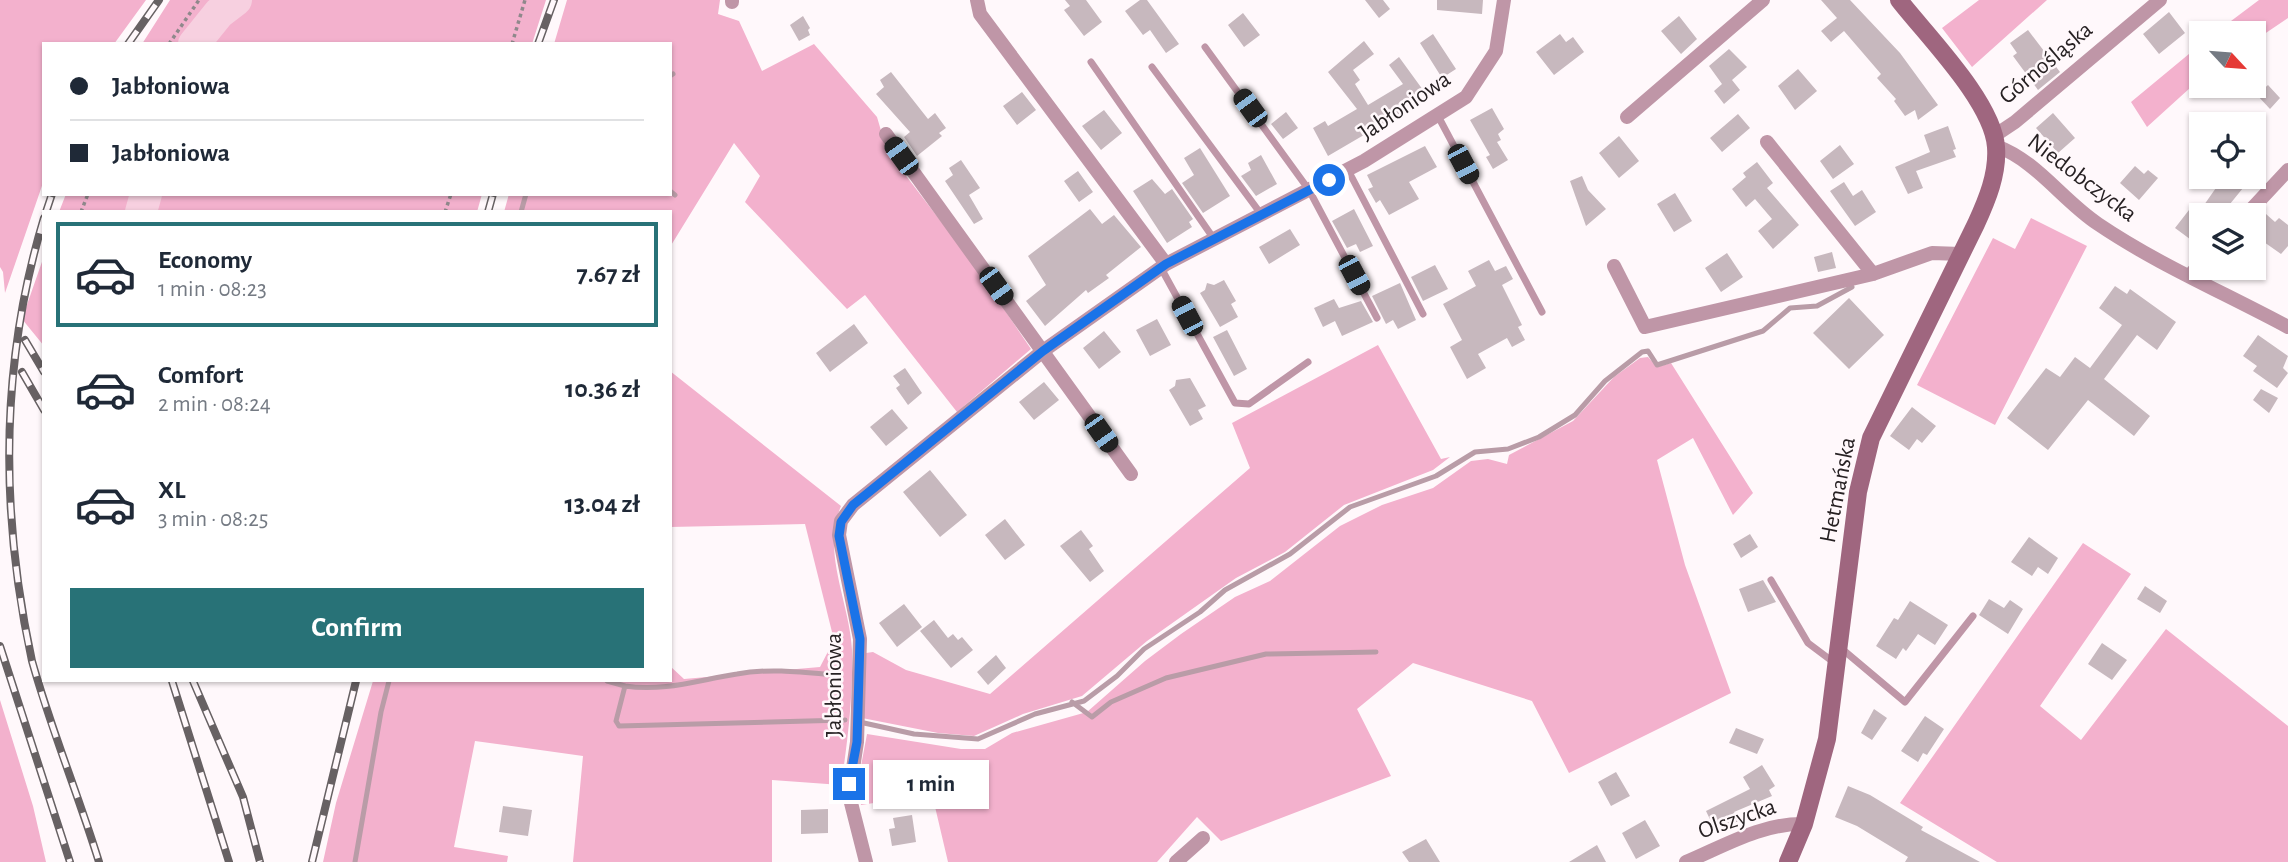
<!DOCTYPE html>
<meta charset="utf-8">
<style>
:root{--surface:#fff;--page:#f6f6f7;--text:#1f2937;--muted:#747a83;--line:#e0e1e3;--accent:#287277}
body{margin:0;font-family:"Alegreya Sans",sans-serif;background:var(--page);color:var(--text);height:100vh;display:flex;flex-direction:column;font-size:26px;white-space:nowrap}
*{box-sizing:border-box;margin:0}
p{font-size:23px;color:var(--muted)}
.icon{flex:none;width:38px;height:38px;fill:none;stroke:currentColor;stroke-width:2;stroke-linecap:round;stroke-linejoin:round}
.map{position:relative;flex:1;overflow:hidden}
.sheet{position:absolute;left:42px;top:210px;width:630px;height:472px;display:flex;flex-direction:column;background:var(--surface);border-radius:0px;box-shadow:0 2px 5px #0004}
.sheet>*{flex:none}
.banner{position:absolute;left:42px;top:42px;width:630px;height:154px;border-radius:0px;box-shadow:0 2px 5px #0004;display:grid;align-content:center;height:154px;padding:0 28px;background:var(--surface)}
.needle{width:46px;rotate:116deg}
.controls{position:absolute;left:2189px;top:21px;display:grid;gap:14px}
.controls a{display:grid;place-items:center;width:77px;height:77px;border-radius:0px;background:var(--surface);box-shadow:0 2px 5px #0004;font-size:35px}
.end{position:absolute;width:32px;height:32px;margin:-16px;border:9px solid #1a73e8;background:#fff;box-shadow:0 0 0 4px #fff}
.from{border-radius:50%}
.bubble{position:absolute;height:49px;border-radius:0px;background:var(--surface);box-shadow:0 2px 5px #0004;font-size:23px;font-weight:700;line-height:49px;text-align:center}
.car{position:absolute;width:21px;height:42px;margin:-21px -10px;border-radius:9px;box-shadow:0 0 5px 2px #0007;background:linear-gradient(#222 24%,#8ab4d8 0 40%,#222 0 76%,#8ab4d8 0 86%,#222 0)}
.banner b{display:flex;align-items:center;gap:24px;height:66px;font-size:26px}
.banner b+b{border-top:2px solid var(--line)}
.banner i{width:18px;height:18px;background:var(--text)}
ul{padding:12px 0 0;list-style:none}
li{display:flex;align-items:center;gap:21px;height:105px;margin:0 14px 10px;padding:0 14px;border:4px solid transparent;border-radius:0px}
li div{flex:1}
li b{display:block;font-size:26px}
li em{font-style:normal;font-weight:700}
li.current{border-color:var(--accent)}
li>.icon{width:63px;height:63px;stroke-width:1.5}
.cta{display:flex;gap:14px;margin-top:auto;padding:14px 28px}
.cta a{flex:1;height:80px;border-radius:0px;background:var(--accent);color:#fff;font-size:28px;font-weight:700;line-height:80px;text-align:center}
.map>svg:first-child{display:block}
</style>
<div class="map">
<svg width="2288" height="862" viewBox="0 0 2288 862">
<rect width="100%" height="100%" fill="#fff8fb"/>
<!-- green -->
<path fill="#f3b1cd" d="M0,0H146L114,44H44V180L5,293L3,272L0,267Z
M170,0H546L532,44H142Z
M567,0H720L718,14L739,21L762,71L814,44L877,117L887,151L972,262L1031,349L957,412L865,295L847,309L745,202L760,176L734,143L670,247V212H504L509,194H670V44H554Z
M1979,0H2047L1972,67L1942,28Z
M2259,0H2288V18L2254,41V33H2215Z
M2201,44V78L2147,127L2131,102Z
M66,194H482L477,212H59Z
M2031,218L2087,246L1995,425L1917,385L1993,238L2015,249Z
M44,256V346L22,319Z
M1378,345L1441,459L1450,457L1433,470L1344,505L1285,552L1236,578L1147,641L1082,696L1023,714L974,736L938,733L862,718L866,653L873,652L906,670L990,694L1250,468L1232,423Z
M1648,357L1657,367L1671,363L1753,493L1733,515L1693,438L1657,460L1685,565L1731,693L1569,773L1532,701L1413,663L1357,709L1391,776L1221,841L1197,817L1157,862H948L932,794L861,805L858,782L867,734L961,749H985L1012,733L1087,712L1145,661L1181,634L1235,597L1270,581L1340,526L1382,505L1433,488L1471,461L1488,459L1507,464L1509,455L1573,421L1614,377L1640,358Z
M670,371L841,506C821,552 850,603 852,650C853,696 848,740 841,785L772,780V862H573L583,756L475,741L454,847L508,856L507,862H323L336,803L373,681H670V666L684,679L820,667L834,640L805,524L670,527Z
M2083,543L2131,574L2040,706L2081,740L2166,629L2288,726V862H1997L1900,803Z
M0,700L33,806L46,862H0Z"/>
<g fill="none" stroke-linecap="round" stroke-linejoin="round">
<!-- stream -->
<path stroke="#b99ca7" stroke-width="5" d="M670,76L673,74
M670,191L675,195
M521,212L526,194
M607,681L625,686L616,721L619,726L845,720
M625,686C664,692 698,680 737,674C769,668 802,672 834,675
M1072,702L1092,717L1111,702L1166,678L1266,654L1376,652
M864,723L914,734L978,739L1035,714L1084,701L1117,676L1144,649L1200,612L1225,590L1290,554L1350,507L1436,476L1475,452L1508,449L1539,437L1575,415L1605,381L1642,352L1648,351L1657,365L1763,331L1790,308L1817,306L1852,287
M355,862L381,712L389,681"/>
<!-- river -->
<path stroke="#f7d0e0" stroke-width="32" d="M194,44L219,13L236,0
M141,212L146,194"/>
</g>
<!-- building -->
<path fill="#c7b8be" d="M1065,0H1086L1102,22L1084,36L1064,10L1070,6Z
M1140,0H1147L1179,44L1166,53L1150,30L1143,35L1125,11Z
M1365,0H1383L1390,9L1379,18Z
M1437,0H1483L1482,14L1437,10Z
M1821,0H1850L1900,53L1938,105L1918,120L1915,110L1905,116L1894,101L1896,99L1877,78L1881,74L1844,31L1831,42L1821,31L1837,18Z
M2169,12L2185,33L2159,54L2143,34Z
M1243,13L1260,35L1244,47L1228,25Z
M803,16L810,28L808,30L810,35L799,41L790,25Z
M1679,16L1697,39L1681,54L1661,31Z
M2028,30L2060,72L2038,90L2013,56L2017,53L2010,43Z
M1433,34L1456,69L1442,78L1420,43Z
M1560,34L1566,42L1573,37L1584,52L1554,75L1536,52Z
M1364,41L1374,54L1353,70L1360,80L1355,84L1368,105L1403,84L1389,65L1399,57L1423,90L1418,94L1422,101L1328,156L1313,128L1325,121L1328,126L1357,109L1328,72Z
M1729,49L1747,67L1732,80L1740,90L1724,104L1714,91L1722,84L1709,66Z
M1798,69L1817,91L1795,110L1778,86Z
M891,72L928,119L935,113L946,128L939,133L942,136L917,156L904,137L910,132L876,94L884,87L880,80Z
M2268,85L2280,98L2270,109L2257,95Z
M1022,92L1036,110L1017,125L1003,106Z
M1492,108L1504,129L1498,134L1501,140L1497,142L1508,160L1493,169L1486,157L1490,155L1470,120Z
M1104,110L1122,133L1101,150L1082,126Z
M1286,112L1298,128L1283,139L1271,124Z
M2053,113L2075,138L2058,153L2036,128Z
M1738,114L1750,128L1722,152L1710,138Z
M1948,126L1956,149L1953,150L1956,157L1916,171L1923,188L1908,194L1895,167L1930,152L1924,135Z
M1619,136L1639,161L1619,178L1599,153Z
M1840,145L1854,164L1833,179L1820,161Z
M1425,146L1437,167L1409,182L1419,199L1389,215L1380,200L1376,203L1368,189L1373,187L1367,175Z
M1200,148L1230,196L1203,213L1182,183L1194,175L1184,158Z
M1261,155L1277,184L1256,196L1241,176L1251,170L1248,163Z
M961,160L980,188L969,195L983,219L974,224L945,181L953,175L949,168Z
M1757,162L1773,183L1767,188L1799,225L1773,249L1758,231L1772,219L1755,199L1746,207L1732,189L1746,177L1743,173Z
M2135,166L2144,174L2148,170L2158,178L2139,200L2120,183Z
M1078,171L1093,192L1079,202L1064,181Z
M1582,176L1588,190L1606,209L1586,226L1570,181Z
M1152,179L1165,194L1172,189L1193,219L1189,222L1192,227L1167,243L1133,191Z
M2231,179L2243,188L2221,215H2197L2218,185L2223,189Z
M1844,182L1853,196L1862,190L1876,212L1855,226L1830,191Z
M1675,193L1692,221L1674,232L1657,204Z
M1090,209L1102,224L1114,215L1141,247L1106,275L1109,278L1088,293L1086,290L1045,326L1026,301L1046,285L1028,256Z
M1354,209L1373,246L1360,252L1356,244L1347,248L1332,221Z
M2189,210L2202,219V248L2175,228Z
M2266,214L2275,222L2279,218L2288,225V246L2281,254L2254,235V228Z
M1290,229L1300,245L1269,264L1259,247Z
M1832,252L1836,268L1818,272L1814,257Z
M1727,253L1743,277L1721,292L1705,268Z
M1489,260L1495,271L1506,266L1513,279L1502,285L1522,325L1518,327L1525,340L1512,347L1507,338L1478,354L1486,368L1467,379L1450,347L1462,340L1443,304L1476,286L1468,271Z
M1435,265L1448,289L1423,301L1411,277Z
M1224,280L1236,301L1231,304L1238,317L1220,327L1200,293L1205,290L1207,283L1214,285Z
M1400,283L1416,320L1398,329L1393,320L1386,324L1372,296Z
M2115,286L2127,294L2130,289L2176,322L2157,350L2137,335L2104,379L2150,416L2134,436L2088,400L2048,450L2007,418L2046,368L2060,377L2075,357L2090,368L2122,325L2099,308Z
M1849,298L1884,335L1849,369L1813,333Z
M1334,299L1339,308L1361,301L1373,322L1342,336L1335,321L1323,327L1314,308Z
M1157,319L1171,345L1150,356L1136,330Z
M854,324L868,343L830,372L816,353Z
M1227,330L1247,369L1234,376L1213,337Z
M1104,331L1121,352L1099,369L1083,348Z
M2258,335L2288,356L2283,368L2288,373L2277,388L2253,371L2257,366L2243,356Z
M905,368L922,393L908,405L896,388L900,385L893,376Z
M1190,378L1206,406L1198,410L1203,419L1190,426L1169,390L1175,386L1176,380Z
M1044,382L1059,400L1034,420L1019,402Z
M2261,389L2278,398L2269,413L2253,400Z
M1912,407L1936,426L1922,443L1917,439L1909,450L1890,436Z
M892,409L908,428L886,446L870,427Z
M930,470L967,515L940,537L903,492Z
M1005,519L1025,545L1005,560L985,535Z
M1081,530L1093,546L1089,549L1104,571L1090,582L1060,546Z
M1750,534L1758,547L1741,558L1733,544Z
M2029,537L2058,558L2048,574L2038,567L2032,576L2011,562Z
M1763,580L1776,602L1748,612L1739,589Z
M2145,586L2167,601L2160,613L2137,599Z
M1989,599L2004,608L2010,600L2023,609L2008,634L1979,615Z
M1910,601L1948,625L1935,645L1918,634L1906,651L1903,648L1896,659L1876,646L1894,618L1898,620Z
M904,604L922,627L897,647L879,623Z
M934,620L948,638L953,634L958,640L962,637L973,650L951,668L920,631Z
M2102,643L2127,660L2112,680L2088,664Z
M996,655L1006,668L988,685L977,672Z
M1874,709L1887,718L1872,740L1861,733Z
M1925,716L1944,729L1927,755L1923,753L1918,762L1901,751Z
M1736,728L1764,739L1757,754L1729,743Z
M1762,765L1775,786L1769,790L1772,796L1734,812L1739,821L1716,832L1706,811L1750,789L1743,777Z
M1616,772L1630,796L1611,806L1598,782Z
M1848,786L1870,795L1923,827L1921,830L1980,862H1905L1908,857L1857,826L1835,817Z
M503,806L532,810L528,836L499,832Z
M828,809V833L801,834V810Z
M912,815L916,842L892,846L889,829L895,828L893,818Z
M1645,820L1660,846L1636,859L1622,833Z
M1426,839L1440,862H1409L1402,852Z
M1597,845L1606,862H1569Z"/>
<g fill="none" stroke-linecap="round" stroke-linejoin="round">
<!-- path -->
<path stroke="#8f888b" stroke-width="3.5" stroke-dasharray="3.5 3.5" stroke-linecap="butt" d="M169,44L199,0
M512,44L525,0
M81,212L88,194
M445,212L451,194"/>
<!-- lane -->
<path stroke="#bf96a7" stroke-width="7" d="M1205,47L1309,190L1377,318
M1091,62L1214,239
M1152,67L1261,214
M1438,116L1542,312
M1348,170L1423,314
M1161,268L1235,403L1249,404L1308,362
M1771,580L1808,643L1836,664
M1842,649L1905,702L1973,616"/>
<!-- street -->
<path stroke="#bf96a7" stroke-width="14" d="M977,0L980,14L1166,264
M732,2V0
M1627,117L1763,0
M886,134L1131,474
M1994,136L2015,122L2160,0
M1767,142L1873,274
M1996,146C2036,160 2063,201 2098,224C2157,264 2225,293 2288,327
M2246,215L2288,170
M1614,266L1645,327L1873,274L1932,253L1961,254
M2190,275L2202,262
M866,862L849,795L857,742L860,639L839,535L841,521L853,505L1043,351L1166,264L1364,161L1466,97L1496,51L1504,0
M1176,862L1203,838
M1686,862C1724,846 1762,823 1804,824"/>
<!-- secondary -->
<path stroke="#9f667f" stroke-width="18" d="M1788,862L1804,824L1827,739L1858,492L1871,438L1976,224C1987,200 1998,174 1996,147C1993,102 1927,36 1899,0"/>
<!-- rail casing -->
<g stroke="#676163" stroke-width="8">
<path id="rail" d="M128,44L159,0
M538,44L554,0
M46,212L52,194
M488,212L493,194
M44,218C0,363 0,513 32,661C51,729 78,794 99,862
M25,340L44,372
M22,372L44,410
M0,646L70,862
M172,681L229,862
M193,681L243,797L260,862
M312,862L356,681"/>
</g>
<!-- rail -->
<use href="#rail" stroke="#fff8fb" stroke-width="5" stroke-dasharray="16" stroke-linecap="butt"/>
</g>
<g fill="none" stroke-linecap="round" stroke-linejoin="round">
<!-- route -->
<path stroke="#1a73e8" stroke-width="9" d="M849,784L857,742L860,639L839,536L841,522L853,505L1043,351L1166,264L1329,180"/>
</g>
<g text-anchor="middle" dominant-baseline="central" stroke-width="5" stroke-linejoin="round" paint-order="stroke">
<!-- street labels -->
<g font-size="24" fill="#272123" stroke="#fff8fb">
<text transform="translate(2046 63) rotate(-40)">Górnośląska</text>
<text transform="translate(1405 106) rotate(-34)">Jabłoniowa</text>
<text transform="translate(2082 178) rotate(37)">Niedobczycka</text>
<text transform="translate(1838 490) rotate(-79)">Hetmańska</text>
<text transform="translate(834 685) rotate(-90)">Jabłoniowa</text>
<text transform="translate(1737 819) rotate(-19)">Olszycka</text>
</g>
</g>
</svg>
<div class="controls">
<a><svg class="needle" viewBox="-14 -14 28 28"><path d="M0-13l5 13h-10z" fill="#e53935"/><path d="M0 13l5-13h-10z" fill="#747a83"/></svg></a>
<a><svg class="icon" aria-label="locate" viewBox="0 0 24 24"><circle cx="12" cy="12" r="6"/><path d="M12 2v4M12 18v4M2 12h4M18 12h4"/></svg></a>
<a><svg class="icon" aria-label="layers" viewBox="0 0 24 24"><path d="M12 4l9 5-9 5-9-5zM3 14l9 5 9-5"/></svg></a>
</div>
<i class="end from" style="left:1329px;top:180px"></i>
<i class="end" style="left:849px;top:784px"></i>
<div class="bubble" style="left:873px;top:760px;width:116px">1 min</div>
<i class="car" style="left:1250px;top:108px;rotate:324deg"></i>
<i class="car" style="left:901px;top:156px;rotate:324deg"></i>
<i class="car" style="left:1463px;top:164px;rotate:152deg"></i>
<i class="car" style="left:1354px;top:275px;rotate:152deg"></i>
<i class="car" style="left:996px;top:286px;rotate:144deg"></i>
<i class="car" style="left:1187px;top:316px;rotate:332deg"></i>
<i class="car" style="left:1101px;top:433px;rotate:145deg"></i>
<div class="banner">
<b><i class="from"></i>Jabłoniowa</b>
<b><i></i>Jabłoniowa</b>
</div>
<section class="sheet">
<ul>
<li class="current"><svg class="icon" aria-label="car" viewBox="0 0 24 24"><path d="M5 17H2v-5l4-1 3-4h7l3 4 3 1v5h-3M9 17h6M6 11h13"/><circle cx="7" cy="17" r="2"/><circle cx="17" cy="17" r="2"/></svg><div><b>Economy</b><p>1 min · 08:23</p></div><em>7.67 zł</em></li>
<li><svg class="icon" aria-label="car" viewBox="0 0 24 24"><path d="M5 17H2v-5l4-1 3-4h7l3 4 3 1v5h-3M9 17h6M6 11h13"/><circle cx="7" cy="17" r="2"/><circle cx="17" cy="17" r="2"/></svg><div><b>Comfort</b><p>2 min · 08:24</p></div><em>10.36 zł</em></li>
<li><svg class="icon" aria-label="car" viewBox="0 0 24 24"><path d="M5 17H2v-5l4-1 3-4h7l3 4 3 1v5h-3M9 17h6M6 11h13"/><circle cx="7" cy="17" r="2"/><circle cx="17" cy="17" r="2"/></svg><div><b>XL</b><p>3 min · 08:25</p></div><em>13.04 zł</em></li>
</ul>
<div class="cta"><a>Confirm</a></div>
</section>
</div>
